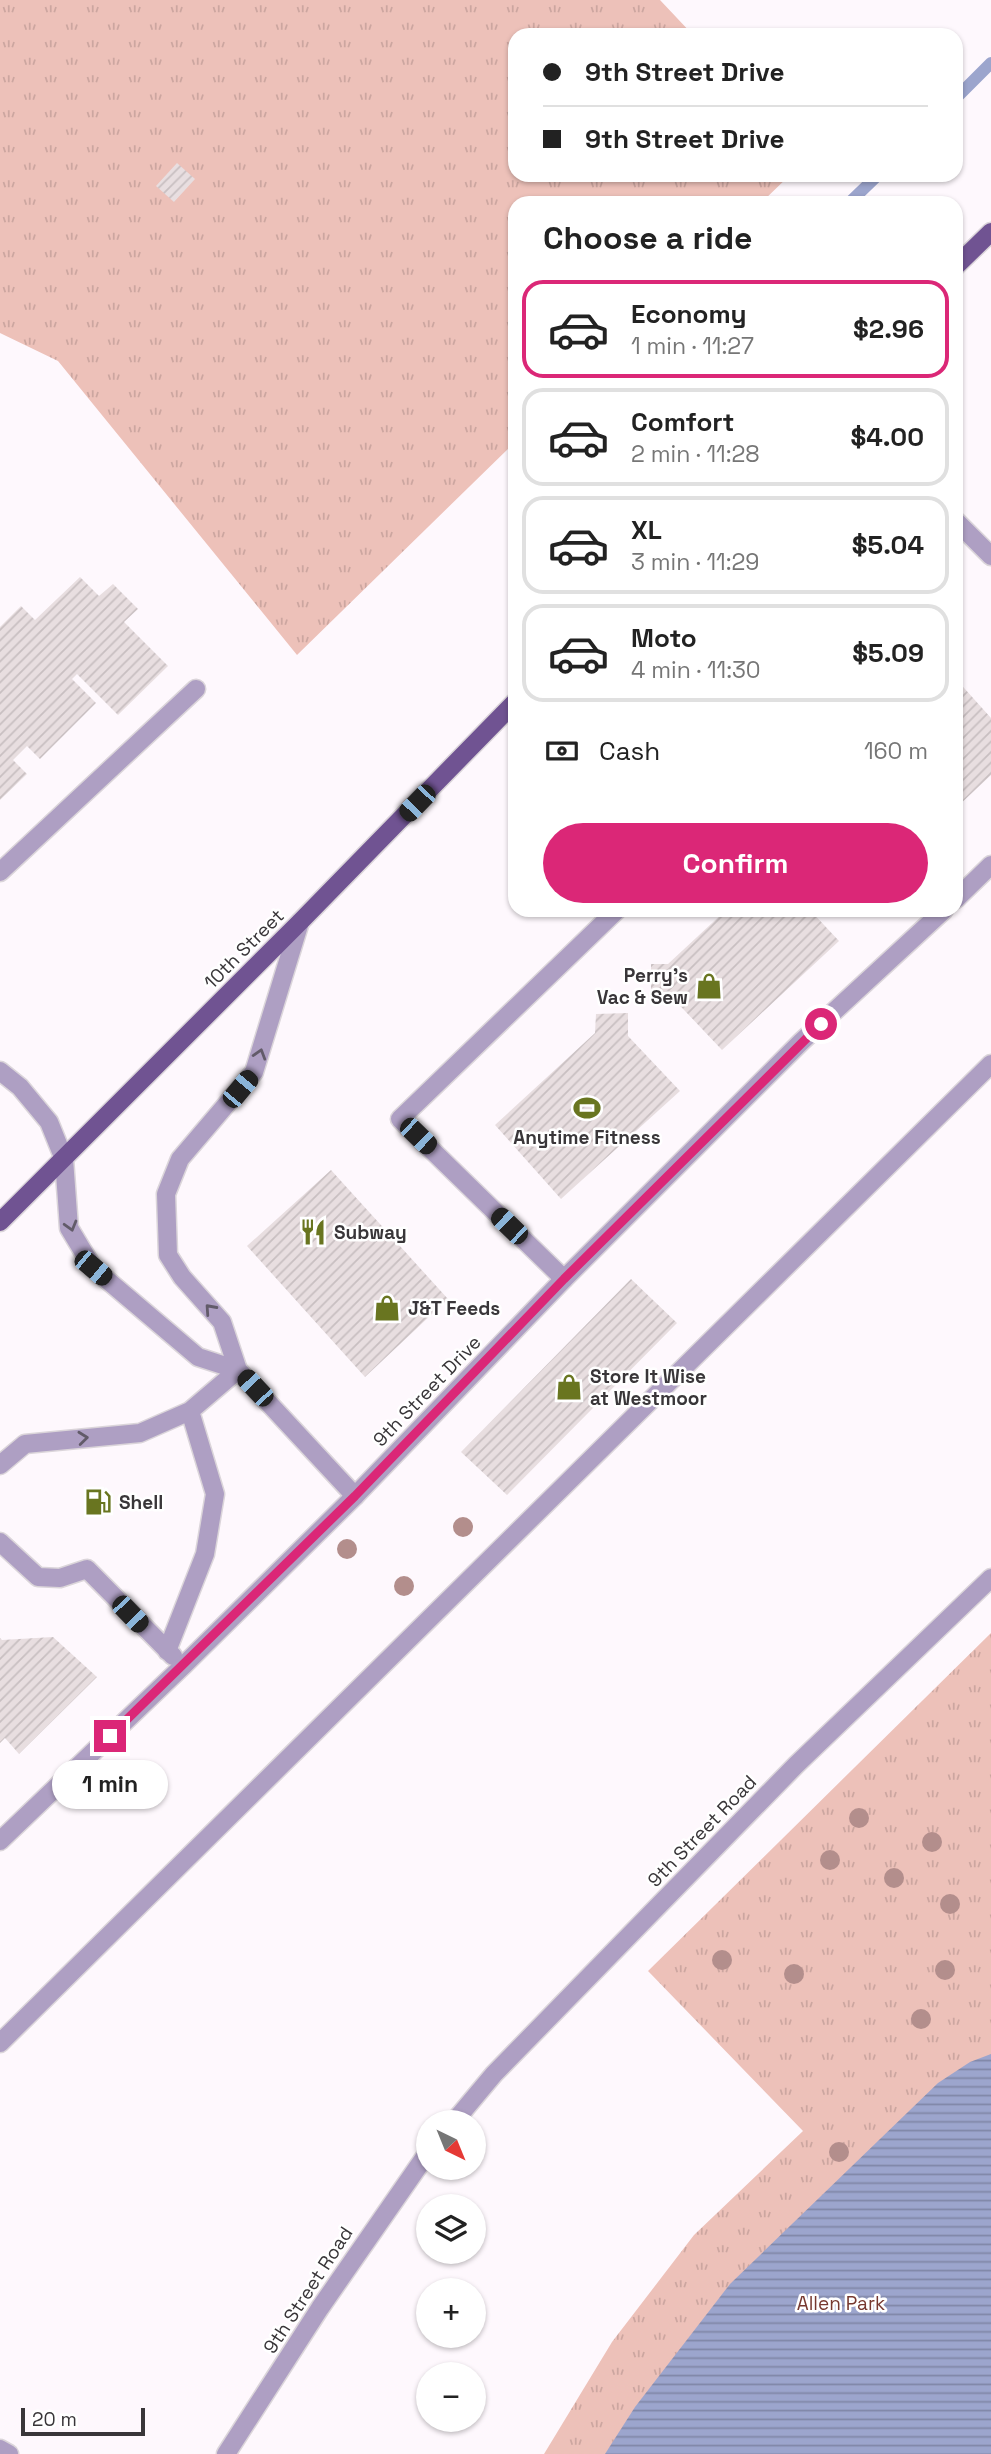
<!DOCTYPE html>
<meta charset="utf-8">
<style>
:root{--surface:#fff;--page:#f6f6f6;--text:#222;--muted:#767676;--line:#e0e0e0;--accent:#db2777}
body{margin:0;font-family:"Space Grotesk",sans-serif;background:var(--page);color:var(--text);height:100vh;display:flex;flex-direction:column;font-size:26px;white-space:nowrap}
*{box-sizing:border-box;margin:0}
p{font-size:23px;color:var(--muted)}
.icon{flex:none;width:38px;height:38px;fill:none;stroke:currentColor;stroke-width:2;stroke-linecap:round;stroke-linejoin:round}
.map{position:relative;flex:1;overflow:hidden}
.panel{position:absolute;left:508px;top:196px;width:455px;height:721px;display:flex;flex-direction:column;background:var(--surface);border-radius:21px;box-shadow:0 2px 5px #0004}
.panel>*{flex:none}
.top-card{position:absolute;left:508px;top:28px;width:455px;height:154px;border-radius:21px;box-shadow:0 2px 5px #0004;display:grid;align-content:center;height:154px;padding:0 35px;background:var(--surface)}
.needle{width:46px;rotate:137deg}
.tools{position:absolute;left:416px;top:2110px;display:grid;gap:14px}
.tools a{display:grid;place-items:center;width:70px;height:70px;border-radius:50%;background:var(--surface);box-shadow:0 2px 5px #0004;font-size:35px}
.scale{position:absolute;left:21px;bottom:18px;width:124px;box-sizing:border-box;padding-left:7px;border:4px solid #393639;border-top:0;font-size:19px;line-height:24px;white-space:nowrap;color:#393639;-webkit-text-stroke:5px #fff;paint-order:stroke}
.end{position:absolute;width:32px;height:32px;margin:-16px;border:9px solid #db2777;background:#fff;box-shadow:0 0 0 4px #fff}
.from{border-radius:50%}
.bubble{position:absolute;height:49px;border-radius:24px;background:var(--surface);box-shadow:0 2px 5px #0004;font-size:23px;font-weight:800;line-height:49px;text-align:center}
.car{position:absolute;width:21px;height:42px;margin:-21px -10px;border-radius:9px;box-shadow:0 0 5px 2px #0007;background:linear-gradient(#222 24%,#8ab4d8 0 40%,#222 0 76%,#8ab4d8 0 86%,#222 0)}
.top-card b{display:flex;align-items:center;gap:24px;height:66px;font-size:26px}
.top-card b+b{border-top:2px solid var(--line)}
.top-card i{width:18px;height:18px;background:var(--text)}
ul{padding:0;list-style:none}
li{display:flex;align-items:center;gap:21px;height:98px;margin:0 14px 10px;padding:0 21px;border:4px solid var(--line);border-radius:21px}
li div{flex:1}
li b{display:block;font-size:26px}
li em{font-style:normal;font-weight:800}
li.current{border-color:var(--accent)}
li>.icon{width:63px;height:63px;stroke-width:1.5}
h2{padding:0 35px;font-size:32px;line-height:84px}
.pay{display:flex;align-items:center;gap:18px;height:77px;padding:0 35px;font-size:26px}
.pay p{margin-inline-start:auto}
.action{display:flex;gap:14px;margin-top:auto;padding:14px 35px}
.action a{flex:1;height:80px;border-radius:42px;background:var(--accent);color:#fff;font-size:28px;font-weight:800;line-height:80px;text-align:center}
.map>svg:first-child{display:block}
</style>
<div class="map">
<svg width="991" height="2454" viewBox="0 0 991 2454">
<defs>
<pattern id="grass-tufts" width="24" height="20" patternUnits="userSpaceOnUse" patternTransform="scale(1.75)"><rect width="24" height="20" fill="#edc1b9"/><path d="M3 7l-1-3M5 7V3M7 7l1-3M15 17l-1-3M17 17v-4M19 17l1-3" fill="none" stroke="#cca6a0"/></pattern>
<pattern id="water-rules" width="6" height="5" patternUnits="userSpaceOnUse" patternTransform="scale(1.75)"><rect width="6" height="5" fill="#9ca5cd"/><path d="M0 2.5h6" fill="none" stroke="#8087a7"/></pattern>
<pattern id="building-hatch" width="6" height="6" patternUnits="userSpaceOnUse" patternTransform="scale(1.75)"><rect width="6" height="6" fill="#e8dee0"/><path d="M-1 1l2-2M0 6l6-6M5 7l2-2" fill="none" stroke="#c8bfc1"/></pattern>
</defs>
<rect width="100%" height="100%" fill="#fef8fd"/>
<!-- grass -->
<path fill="url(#grass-tufts)" d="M0,0H660L693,35H514V175H790L761,203H514V443L297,655L58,361L0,333Z
M991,1633V2454H544L612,2342L694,2235L803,2131L648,1971Z"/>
<!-- water -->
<path fill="url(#water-rules)" d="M991,2054V2454H605L635,2407L730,2284L938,2083L970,2062Z"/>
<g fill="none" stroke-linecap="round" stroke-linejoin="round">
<!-- stream -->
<path stroke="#9ca5cd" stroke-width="12" d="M956,98L991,63
M849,203L878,175"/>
</g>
<!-- building -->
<path fill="url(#building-hatch)" d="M177,163L195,179L174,202L156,186Z
M80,577L99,596L113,584L138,609L124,622L168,666L118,715L77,674L72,679L96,703L40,759L27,746L13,760L27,774L0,800V627L21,606L35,620Z
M956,679L991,718V775L956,808Z
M726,910H810L839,941L722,1050L667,992H651V964H668Z
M628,1013V1036L680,1091L561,1199L495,1125L595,1033L596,1014Z
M331,1170L448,1299L365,1377L247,1246Z
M631,1279L677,1323L507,1495L461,1452Z
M53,1637L97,1677L19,1754L5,1738L0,1743V1638L2,1640Z"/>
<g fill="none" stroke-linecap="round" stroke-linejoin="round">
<!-- lane casing -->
<g stroke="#dbd5da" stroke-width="21">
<path id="lane" d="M0,872L196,689
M300,922L254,1072L180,1159L166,1194L168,1255L182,1277L222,1322L238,1370L355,1496
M64,1159L69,1228L93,1268L198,1357L238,1370
M564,1279L400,1119L617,910
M0,1465L25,1444L140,1433L190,1411L238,1370
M0,1542L38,1577L60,1578L87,1569L173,1656
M167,1651L205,1554L215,1494L190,1411
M0,2043L991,1064"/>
</g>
<!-- street casing -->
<g stroke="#dbd5da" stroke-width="21">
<path id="street" d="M956,521L991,556
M956,899L991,865
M0,1071L20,1087L49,1122L64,1159
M0,1841L184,1665L355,1496L564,1279L801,1042L944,910
M453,2123L494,2074L796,1765L991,1578
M0,2449L9,2454
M226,2454L320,2308L429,2151"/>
</g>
<!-- primary casing -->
<g stroke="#dbd5da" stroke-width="21">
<path id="primary" d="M956,266L991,232
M0,1222L300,922L514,703"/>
</g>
<!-- lane -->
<use href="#lane" stroke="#ae9fc3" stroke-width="18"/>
<!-- street -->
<use href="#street" stroke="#ae9fc3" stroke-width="18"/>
<!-- primary -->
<use href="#primary" stroke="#705392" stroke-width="18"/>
</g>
<!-- trees -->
<g fill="#b38e8c">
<circle cx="463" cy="1527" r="10"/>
<circle cx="347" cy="1549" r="10"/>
<circle cx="404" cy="1586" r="10"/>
<circle cx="859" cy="1818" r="10"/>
<circle cx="932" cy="1842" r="10"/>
<circle cx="830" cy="1860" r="10"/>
<circle cx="894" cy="1878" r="10"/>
<circle cx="950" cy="1904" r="10"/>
<circle cx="722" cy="1960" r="10"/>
<circle cx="945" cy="1970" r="10"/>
<circle cx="794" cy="1974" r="10"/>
<circle cx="921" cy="2019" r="10"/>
<circle cx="839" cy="2152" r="10"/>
</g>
<!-- one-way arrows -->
<defs><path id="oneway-chevron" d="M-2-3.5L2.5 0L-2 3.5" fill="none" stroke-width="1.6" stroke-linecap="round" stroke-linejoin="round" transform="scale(1.75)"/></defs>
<g stroke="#625b69">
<use href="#oneway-chevron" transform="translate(260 1054) rotate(-73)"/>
<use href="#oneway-chevron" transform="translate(71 1226) rotate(74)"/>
<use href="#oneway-chevron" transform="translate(210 1309) rotate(-132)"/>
<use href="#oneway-chevron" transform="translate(83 1438) rotate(-6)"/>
</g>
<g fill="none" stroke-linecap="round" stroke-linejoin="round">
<!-- route -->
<path stroke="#db2777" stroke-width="9" d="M110,1736L355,1496L564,1279L821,1024"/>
</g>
<!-- icons -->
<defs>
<g id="shop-bare" transform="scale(2.1)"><path d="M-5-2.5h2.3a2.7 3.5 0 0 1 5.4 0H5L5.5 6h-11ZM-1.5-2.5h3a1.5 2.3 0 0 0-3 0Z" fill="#697520" stroke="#fff" stroke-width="2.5" paint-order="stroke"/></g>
<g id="stadium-bare" transform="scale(2.1)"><path d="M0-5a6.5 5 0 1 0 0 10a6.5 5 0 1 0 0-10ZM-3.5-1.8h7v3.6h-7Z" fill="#697520" stroke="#fff" stroke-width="2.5" paint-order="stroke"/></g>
<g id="restaurant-bare" transform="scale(2.1)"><path d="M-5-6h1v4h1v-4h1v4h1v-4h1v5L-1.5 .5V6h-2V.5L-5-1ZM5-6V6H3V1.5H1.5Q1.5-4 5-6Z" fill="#697520" stroke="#fff" stroke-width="2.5" paint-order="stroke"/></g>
<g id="fuel-bare" transform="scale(2.1)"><path d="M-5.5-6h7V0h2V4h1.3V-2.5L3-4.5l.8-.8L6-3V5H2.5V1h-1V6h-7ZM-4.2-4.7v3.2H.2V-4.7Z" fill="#697520" stroke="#fff" stroke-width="2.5" paint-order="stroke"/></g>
</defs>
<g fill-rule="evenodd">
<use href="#shop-bare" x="709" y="986"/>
<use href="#stadium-bare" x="587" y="1108"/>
<use href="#restaurant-bare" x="313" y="1232"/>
<use href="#shop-bare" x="387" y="1308"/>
<use href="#shop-bare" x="569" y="1387"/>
<use href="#fuel-bare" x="98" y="1502"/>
</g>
<g text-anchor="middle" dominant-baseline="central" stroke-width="5" stroke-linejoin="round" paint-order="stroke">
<!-- street labels -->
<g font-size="19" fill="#393639" stroke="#fff">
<text transform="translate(244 949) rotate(-45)">10th Street</text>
<text transform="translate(427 1391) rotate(-46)">9th Street Drive</text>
<text transform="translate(702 1831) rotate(-46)">9th Street Road</text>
<text transform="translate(308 2290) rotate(-57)">9th Street Road</text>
</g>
<!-- poi labels -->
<g font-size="19" font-weight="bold" fill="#393639" stroke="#fff" text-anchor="start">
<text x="688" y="975" text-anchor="end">Perry's<tspan x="688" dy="22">Vac &amp; Sew</tspan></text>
<text x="587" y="1137" text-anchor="middle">Anytime Fitness</text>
<text x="334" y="1232">Subway</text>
<text x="408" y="1308">J&amp;T Feeds</text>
<text x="590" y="1376">Store It Wise<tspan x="590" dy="22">at Westmoor</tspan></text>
<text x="119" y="1502">Shell</text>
</g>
<!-- park labels -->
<g font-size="19" fill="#76382f" stroke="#fff">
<text x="841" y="2303">Allen Park</text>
</g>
</g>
</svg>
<div class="tools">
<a><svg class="needle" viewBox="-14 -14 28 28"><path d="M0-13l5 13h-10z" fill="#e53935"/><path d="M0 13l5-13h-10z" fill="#767676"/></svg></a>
<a><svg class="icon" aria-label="layers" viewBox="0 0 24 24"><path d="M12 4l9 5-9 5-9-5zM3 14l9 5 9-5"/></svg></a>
<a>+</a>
<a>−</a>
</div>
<div class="scale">20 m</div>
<i class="end from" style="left:821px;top:1024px"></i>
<i class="end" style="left:110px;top:1736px"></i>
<div class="bubble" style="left:52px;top:1760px;width:116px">1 min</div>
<i class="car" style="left:417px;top:803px;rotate:224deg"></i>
<i class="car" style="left:240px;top:1089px;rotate:40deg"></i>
<i class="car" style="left:418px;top:1136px;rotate:134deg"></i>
<i class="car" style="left:509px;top:1226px;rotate:314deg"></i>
<i class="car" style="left:93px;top:1268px;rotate:130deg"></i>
<i class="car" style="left:255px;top:1388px;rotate:317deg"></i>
<i class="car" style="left:130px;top:1614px;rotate:136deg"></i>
<div class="top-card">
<b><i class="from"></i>9th Street Drive</b>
<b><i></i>9th Street Drive</b>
</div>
<section class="panel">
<h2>Choose a ride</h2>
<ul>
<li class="current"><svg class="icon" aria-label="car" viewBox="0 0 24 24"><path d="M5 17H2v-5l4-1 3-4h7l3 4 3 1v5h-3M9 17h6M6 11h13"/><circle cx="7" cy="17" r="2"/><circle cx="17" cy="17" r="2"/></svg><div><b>Economy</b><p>1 min · 11:27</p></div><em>$2.96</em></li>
<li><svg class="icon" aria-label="car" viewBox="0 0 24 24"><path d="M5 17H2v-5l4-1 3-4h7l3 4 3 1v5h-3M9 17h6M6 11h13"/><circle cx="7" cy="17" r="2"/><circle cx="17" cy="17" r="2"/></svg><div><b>Comfort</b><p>2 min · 11:28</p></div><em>$4.00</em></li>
<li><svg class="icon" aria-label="car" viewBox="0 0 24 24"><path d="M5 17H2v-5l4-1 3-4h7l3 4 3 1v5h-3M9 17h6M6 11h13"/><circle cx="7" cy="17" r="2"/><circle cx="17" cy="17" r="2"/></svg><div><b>XL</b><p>3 min · 11:29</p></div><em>$5.04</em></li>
<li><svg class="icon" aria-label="car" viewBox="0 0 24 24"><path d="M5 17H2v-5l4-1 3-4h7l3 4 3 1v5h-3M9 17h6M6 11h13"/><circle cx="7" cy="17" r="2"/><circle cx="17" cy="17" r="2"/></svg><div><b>Moto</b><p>4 min · 11:30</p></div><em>$5.09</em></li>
</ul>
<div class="pay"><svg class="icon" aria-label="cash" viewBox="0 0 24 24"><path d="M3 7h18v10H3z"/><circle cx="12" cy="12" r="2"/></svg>Cash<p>160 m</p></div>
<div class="action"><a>Confirm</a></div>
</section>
</div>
